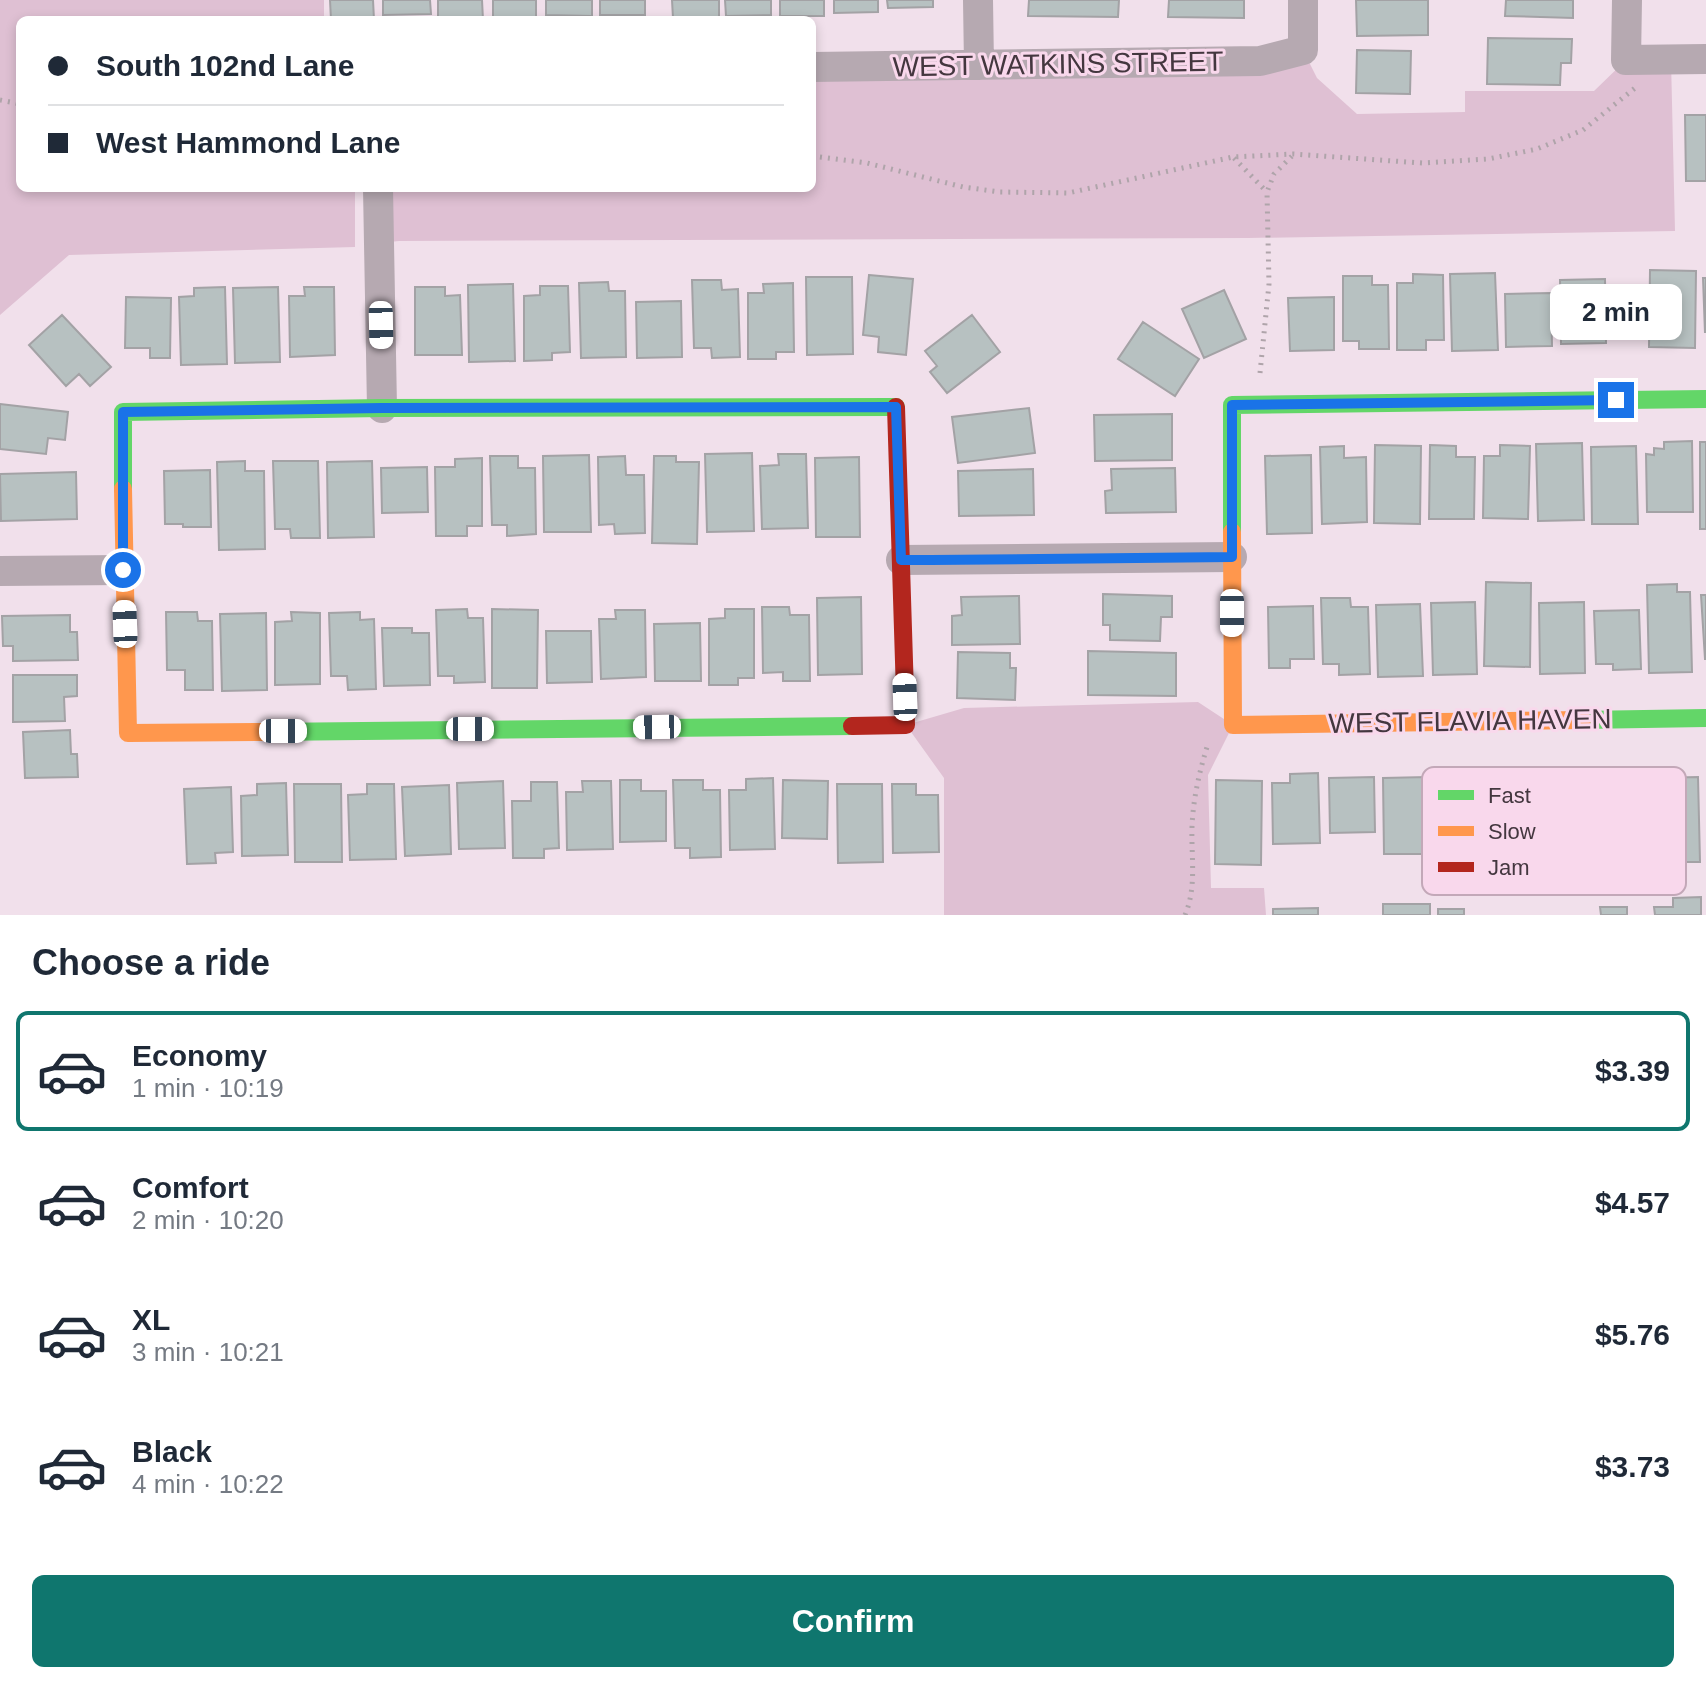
<!DOCTYPE html>
<meta charset="utf-8">
<style>
:root{--surface:#fff;--page:#f2f2f3;--text:#1f2937;--muted:#747a83;--line:#e0e1e3;--accent:#0f766e}
body{margin:0;font-family:Helvetica,sans-serif;background:var(--page);color:var(--text);height:100vh;display:flex;flex-direction:column;font-size:30px;white-space:nowrap}
*{box-sizing:border-box;margin:0}
p{font-size:26px;color:var(--muted)}
.icon{flex:none;width:44px;height:44px;fill:none;stroke:currentColor;stroke-width:2;stroke-linecap:round;stroke-linejoin:round}
.map{position:relative;height:915px;overflow:hidden}
.details{display:flex;flex-direction:column;background:var(--surface);flex:1}
.details>*{flex:none}
.banner{position:absolute;left:16px;top:16px;width:800px;height:176px;border-radius:12px;box-shadow:0 4px 12px #0003;display:grid;align-content:center;height:176px;padding:0 32px;background:var(--surface)}
.end{position:absolute;width:36px;height:36px;margin:-18px;border:10px solid #1a73e8;background:#fff;box-shadow:0 0 0 4px #fff}
.from{border-radius:50%}
.bubble{position:absolute;height:56px;border-radius:12px;background:var(--surface);box-shadow:0 4px 12px #0003;font-size:26px;font-weight:700;line-height:56px;text-align:center}
.car{position:absolute;width:24px;height:48px;margin:-24px -12px;border-radius:10px;box-shadow:0 0 6px 2px #0007;background:linear-gradient(#fff 24%,#345 0 40%,#fff 0 76%,#345 0 86%,#fff 0)}
.banner b{display:flex;align-items:center;gap:28px;height:76px;font-size:30px}
.banner b+b{border-top:2px solid var(--line)}
.banner i{width:20px;height:20px;background:var(--text)}
ul{padding:0;list-style:none}
li{display:flex;align-items:center;gap:24px;height:120px;margin:0 16px 12px;padding:0 16px;border:4px solid transparent;border-radius:12px}
li div{flex:1}
li b{display:block;font-size:30px}
li em{font-style:normal;font-weight:700}
li.selected{border-color:var(--accent)}
li>.icon{width:72px;height:72px;stroke-width:1.5}
h2{padding:0 32px;font-size:36px;line-height:96px}
.cta{display:flex;gap:16px;margin-top:auto;padding:16px 32px}
.cta a{flex:1;height:92px;border-radius:12px;background:var(--accent);color:#fff;font-size:32px;font-weight:700;line-height:92px;text-align:center}
.map>svg:first-child{display:block}
</style>
<div class="map">
<svg width="1706" height="915" viewBox="0 0 1706 915">
<rect width="100%" height="100%" fill="#f1e0eb"/>
<!-- green -->
<path fill="#dfc0d3" d="M0,0H324V20H20V188H355V247L69,255L0,315Z
M1303,50L1317,78L1357,114L1465,112V91H1594L1626,60H1671L1675,231L1248,238L399,241L380,243L378,188H812V67Z
M1198,702L1233,725L1208,775L1211,888H1264L1266,915H944V778L906,725L964,708Z"/>
<!-- building -->
<path fill="#b7c1c1" stroke="#a3a2a5" stroke-width="2" d="M330,0H373L374,20H331Z
M383,0H430L431,14L383,15Z
M438,0H482L483,20H438Z
M493,0H536V20H493Z
M546,0H592V16L546,15Z
M600,0H645V15H600Z
M672,0H719V18H673Z
M725,0H771V15L726,16Z
M780,0H824V16H780Z
M834,0H878V12L834,13Z
M887,0H933V7L888,8Z
M1029,0H1119L1118,17L1028,16Z
M1169,0H1244V18L1168,17Z
M1356,0H1428V35L1357,36Z
M1506,0H1573V18L1505,16Z
M1488,38L1572,39L1571,63H1561L1560,85L1487,84Z
M1357,50L1411,51L1410,94L1356,93Z
M1685,115H1706V181H1686Z
M1650,270L1696,271L1695,348L1649,347Z
M1495,273L1498,350L1452,351L1450,274Z
M1413,274L1443,275L1444,340H1426V350H1397V283H1413Z
M869,275L913,279L906,355L878,352L879,337L863,335Z
M1343,276H1372V285H1388L1389,349H1359V341H1343Z
M806,277H852L853,354L807,355Z
M1703,278H1706L1705,333Z
M1605,279L1606,343L1561,344L1560,280Z
M692,280H721L722,290L738,289L740,357L712,358L711,348H694Z
M608,282L609,291H625L626,357L581,358L579,283Z
M793,283L794,352H776V359H748V293H764L763,284Z
M513,284L515,361L469,362L468,285Z
M540,286H568L570,352L552,353V360L524,361V296L540,295Z
M225,287L227,364L181,365L179,297L194,296V288Z
M278,287L280,362L235,363L233,288Z
M304,287H334L335,355L290,357L289,296H305Z
M415,287H445V296L460,295L462,355H415Z
M1224,290L1246,339L1204,358L1182,309Z
M1551,293L1552,346L1506,347L1505,294Z
M126,297L171,298L170,358H150V348H125Z
M1334,297V350L1290,351L1288,298Z
M681,301L682,357L637,358L636,302Z
M62,315L111,367L90,386L79,374L66,386L29,345Z
M972,315L1000,352L947,393L930,372L937,366L925,351Z
M1143,322L1199,359L1175,396L1118,359Z
M0,404L68,412L65,440L48,438L46,454L0,449Z
M1029,408L1035,453L958,463L952,417Z
M1172,414V460L1095,461L1094,415Z
M1692,441L1693,512H1647L1646,454L1654,455V448L1664,449V442Z
M1700,442H1706V529H1700Z
M1582,443L1584,520L1538,521L1536,444Z
M1375,445L1421,446L1420,524L1374,523Z
M1430,445L1456,446V457H1475L1474,519H1429Z
M1500,445L1530,446L1528,519L1483,518L1484,456H1500Z
M1344,446V458L1366,457L1367,522L1322,524L1320,447Z
M1636,446L1638,524H1592L1591,447Z
M752,453L754,531L707,532L705,454Z
M778,454H806L808,528L762,529L760,466L779,465Z
M589,455L591,532H544L543,456Z
M1311,455L1312,533L1267,534L1265,456Z
M490,456H518V468H535L536,534L507,536V525H492Z
M625,456L626,475H644L645,533L615,534L614,524L599,525L598,457Z
M654,456H676V462H699L697,544L652,543Z
M859,457L860,537H816L815,458Z
M482,458V526H467V536H436L435,467H455V459Z
M245,461V471H264L265,549L219,550L217,462Z
M273,461H318L320,538H291L290,529H275Z
M372,461L374,537L328,538L327,462Z
M427,467L428,512L382,513L381,468Z
M1175,468L1176,512L1106,513L1105,491L1112,490L1111,469Z
M1033,469L1034,515L959,516L958,471Z
M210,470L211,527H183V524H165L164,471Z
M76,472L77,519L1,521L0,474Z
M1486,582L1531,583L1530,667L1484,666Z
M1677,584V592H1690L1692,672L1649,673L1647,585Z
M1103,594L1172,596V617H1161L1160,641L1110,640V625H1103Z
M1701,595H1706V659H1705Z
M1019,596L1020,644L952,645V616L962,615L961,597Z
M861,597L862,674L818,675L817,598Z
M1321,598H1350L1351,607H1368L1370,674L1339,675V664H1323Z
M1475,602L1477,674L1433,675L1431,603Z
M1584,602L1585,673L1540,674L1539,603Z
M1420,604L1423,676L1378,677L1376,605Z
M1313,606L1314,659H1290V668H1269L1268,607Z
M762,607H789L790,615H809L810,681H783V672L763,673Z
M467,609L468,618H483L485,682L454,683V676H438L436,610Z
M492,609L538,610L537,688H492Z
M725,609H754V678H738V685H709V619L725,618Z
M615,610H645L646,677L601,679L599,619H616Z
M1639,610L1641,669L1613,670V664H1596L1594,611Z
M166,612H197L198,621H212L213,690H185V670H167Z
M291,612L320,613V684L275,685V622L292,621Z
M360,612V620L374,619L376,689L348,690L347,676H331L329,613Z
M266,613L267,690L222,691L220,614Z
M70,615V632H77L78,660L13,661V646H3L2,616Z
M700,623L701,681H655L654,624Z
M382,628H412V633H429L430,685L384,686Z
M546,631H591L592,682L547,683Z
M1088,651L1176,653V696L1088,695Z
M958,652L1010,653V668H1016L1015,700L957,698Z
M13,675H77V696L64,697L65,721L13,722Z
M70,730L71,754H77L78,777L25,778L23,732Z
M1318,773L1320,843L1273,844L1272,783H1290V774Z
M1374,777L1375,832L1330,833L1329,778Z
M1427,777L1428,854H1384L1383,778Z
M1698,777L1700,862H1654L1653,778Z
M773,778L775,849L730,850L729,790H746V779Z
M620,780H641V791H666V841L620,842Z
M673,780H703V790H720L721,857L690,858V848H675Z
M783,780L828,781L827,839L782,838Z
M1216,780L1262,781L1261,865L1215,864Z
M503,781L505,848L459,849L457,783Z
M582,781H611L613,849L567,850L566,792H583Z
M531,782H557L559,848L544,849V858H513L512,801H531Z
M286,783L288,855L242,856L241,796L257,795V784Z
M294,784H341L342,862H295Z
M367,784H394L396,859L350,860L348,795L367,794Z
M837,784H882L883,862L838,863Z
M892,784H916V795H938L939,852L893,853Z
M449,785L451,854L405,856L402,787Z
M231,787L233,852L215,853L216,863L187,864L184,789Z
M1701,897V915H1655L1654,907H1673V898Z
M1383,904H1430V915H1383Z
M1600,907H1627V915H1601Z
M1318,908V915H1273V909Z
M1438,909H1464V915H1438Z"/>
<g fill="none" stroke-linecap="round" stroke-linejoin="round">
<!-- path -->
<path stroke="#afa4aa" stroke-width="5" stroke-dasharray="2 6" stroke-linecap="butt" d="M0,100L20,104
M812,156L867,163L963,187L1000,192L1068,193L1233,157L1293,154L1422,163L1488,159L1537,149L1583,130L1635,88
M1234,158L1267,192
M605,188H632
M1260,373L1269,284L1267,192L1274,174L1292,156
M1185,915C1197,887 1191,857 1192,827C1193,800 1199,773 1207,747"/>
<!-- street -->
<path stroke="#b6a9b1" stroke-width="30" d="M978,0L979,65
M1627,0L1626,60L1706,59
M812,67L1260,61L1303,50V0
M378,188L382,408
M901,560L1232,557
M0,571L123,570"/>
<!-- fast -->
<path stroke="#63d668" stroke-width="18" d="M123,489V412L382,408L896,407
M1232,532V405L1706,399
M1582,720L1706,718
M265,732L852,726"/>
<!-- slow -->
<path stroke="#ff974d" stroke-width="18" d="M123,489L128,733L265,732
M1232,532L1233,725L1582,720"/>
<!-- jam -->
<path stroke="#b3261e" stroke-width="18" d="M852,726L906,725L896,407"/>
</g>
<g fill="none" stroke-linecap="round" stroke-linejoin="round">
<!-- route -->
<path stroke="#1a73e8" stroke-width="10" d="M123,570V412L382,408L896,407L901,560H931L1232,557V405L1616,400"/>
</g>
<g text-anchor="middle" dominant-baseline="central" stroke-width="6" stroke-linejoin="round" paint-order="stroke">
<!-- street labels -->
<g font-size="28" fill="#44373f" stroke="#f9d8ec">
<text transform="translate(1058 64) rotate(-1)">WEST WATKINS STREET</text>
<text transform="translate(1470 721) rotate(-1)">WEST FLAVIA HAVEN</text>
</g>
</g>
<!-- legend -->
<rect x="1422" y="767" width="264" height="128" rx="12" fill="#f9d8ec" stroke="#c3a8b8" stroke-width="2"/>
<rect x="1438" y="790" width="36" height="10" fill="#63d668"/>
<rect x="1438" y="826" width="36" height="10" fill="#ff974d"/>
<rect x="1438" y="862" width="36" height="10" fill="#b3261e"/>
<g font-size="22" fill="#44373f">
<text x="1488" y="803">Fast</text>
<text x="1488" y="839">Slow</text>
<text x="1488" y="875">Jam</text>
</g>
</svg>
<i class="end from" style="left:123px;top:570px"></i>
<i class="end" style="left:1616px;top:400px"></i>
<div class="bubble" style="left:1550px;top:284px;width:132px">2 min</div>
<i class="car" style="left:381px;top:325px;rotate:179deg"></i>
<i class="car" style="left:1232px;top:613px;rotate:180deg"></i>
<i class="car" style="left:125px;top:624px;rotate:358deg"></i>
<i class="car" style="left:905px;top:697px;rotate:358deg"></i>
<i class="car" style="left:657px;top:727px;rotate:269deg"></i>
<i class="car" style="left:470px;top:729px;rotate:90deg"></i>
<i class="car" style="left:283px;top:731px;rotate:90deg"></i>
<div class="banner">
<b><i class="from"></i>South 102nd Lane</b>
<b><i></i>West Hammond Lane</b>
</div>
</div>
<section class="details">
<h2>Choose a ride</h2>
<ul>
<li class="selected"><svg class="icon" aria-label="car" viewBox="0 0 24 24"><path d="M5 17H2v-5l4-1 3-4h7l3 4 3 1v5h-3M9 17h6M6 11h13"/><circle cx="7" cy="17" r="2"/><circle cx="17" cy="17" r="2"/></svg><div><b>Economy</b><p>1 min · 10:19</p></div><em>$3.39</em></li>
<li><svg class="icon" aria-label="car" viewBox="0 0 24 24"><path d="M5 17H2v-5l4-1 3-4h7l3 4 3 1v5h-3M9 17h6M6 11h13"/><circle cx="7" cy="17" r="2"/><circle cx="17" cy="17" r="2"/></svg><div><b>Comfort</b><p>2 min · 10:20</p></div><em>$4.57</em></li>
<li><svg class="icon" aria-label="car" viewBox="0 0 24 24"><path d="M5 17H2v-5l4-1 3-4h7l3 4 3 1v5h-3M9 17h6M6 11h13"/><circle cx="7" cy="17" r="2"/><circle cx="17" cy="17" r="2"/></svg><div><b>XL</b><p>3 min · 10:21</p></div><em>$5.76</em></li>
<li><svg class="icon" aria-label="car" viewBox="0 0 24 24"><path d="M5 17H2v-5l4-1 3-4h7l3 4 3 1v5h-3M9 17h6M6 11h13"/><circle cx="7" cy="17" r="2"/><circle cx="17" cy="17" r="2"/></svg><div><b>Black</b><p>4 min · 10:22</p></div><em>$3.73</em></li>
</ul>
<div class="cta"><a>Confirm</a></div>
</section>
